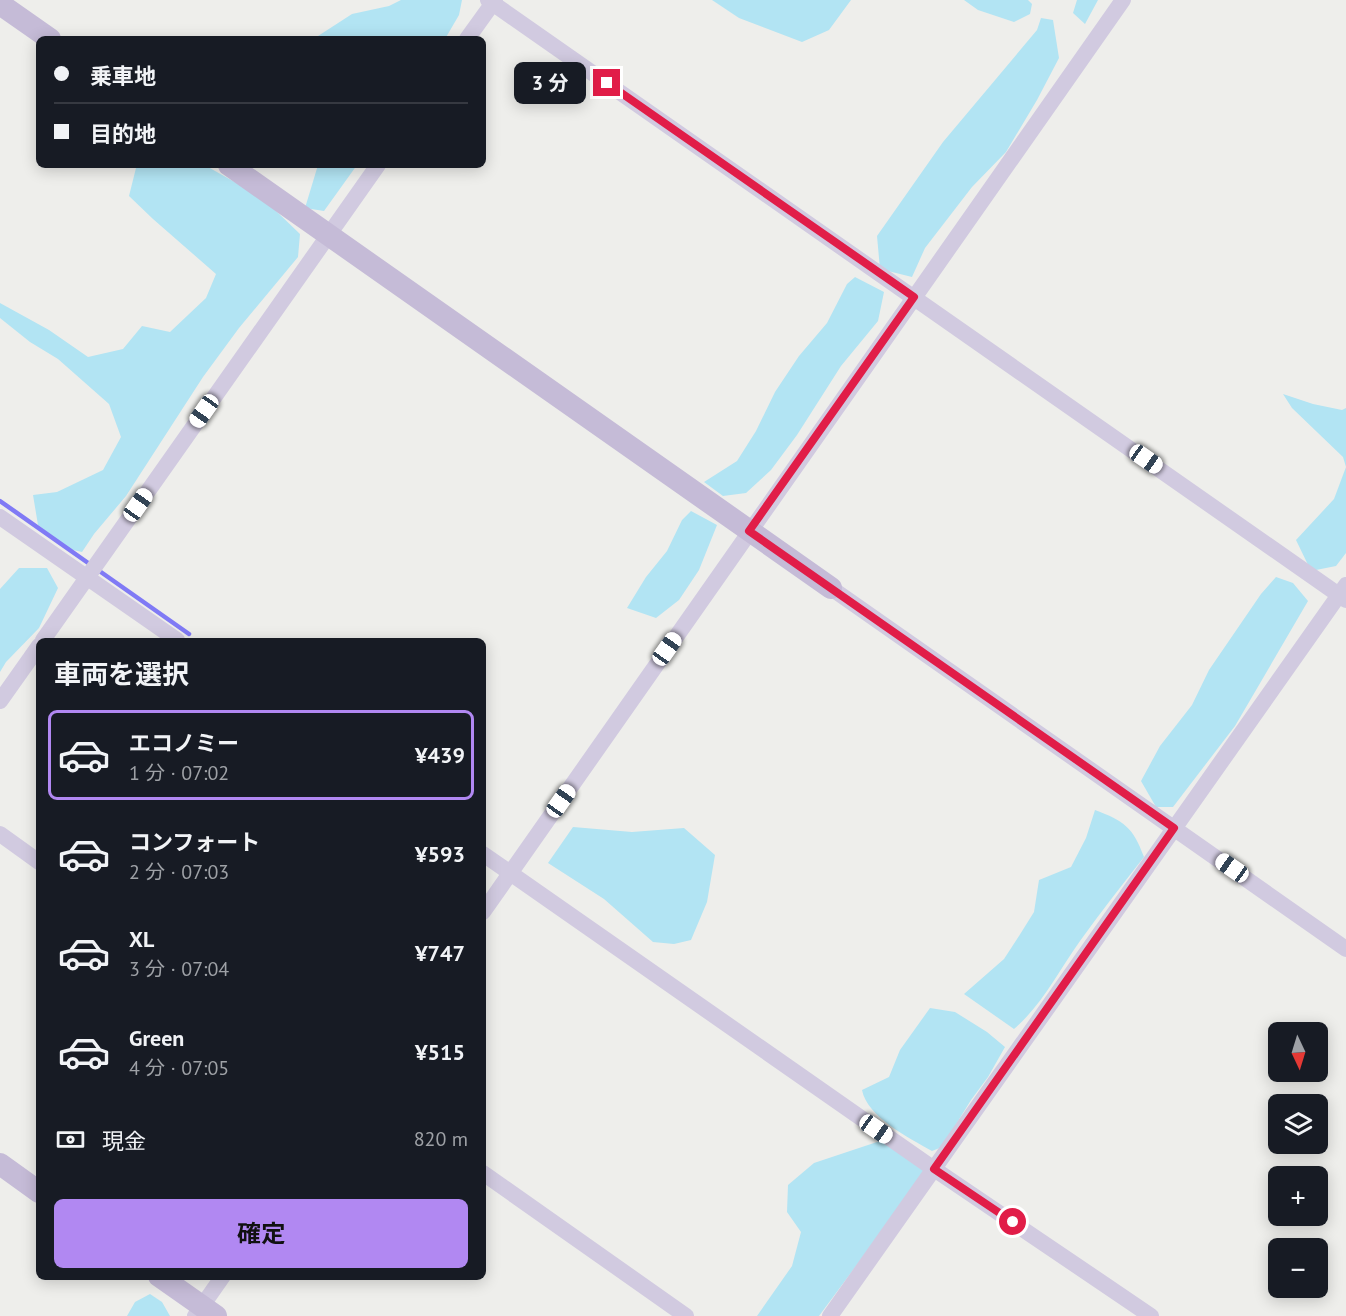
<!DOCTYPE html>
<html lang="ja">
<meta charset="utf-8">
<style>
:root{--surface:#171b24;--page:#20242c;--text:#f1f3f6;--muted:#9ea1a6;--line:#363941;--accent:#b188f2}
body{margin:0;font-family:"PT Sans","Noto Sans JP",sans-serif;background:var(--page);color:var(--text);height:100vh;display:flex;flex-direction:column;font-size:22px;white-space:nowrap}
*{box-sizing:border-box;margin:0}
p{font-size:20px;color:var(--muted)}
.icon{flex:none;width:33px;height:33px;fill:none;stroke:currentColor;stroke-width:2;stroke-linecap:round;stroke-linejoin:round}
.map{position:relative;flex:1;overflow:hidden}
.drawer{position:absolute;left:36px;top:638px;width:450px;height:642px;display:flex;flex-direction:column;background:var(--surface);border-radius:9px;box-shadow:0 3px 15px #0003}
.drawer>*{flex:none}
.hud{position:absolute;left:36px;top:36px;width:450px;height:132px;border-radius:9px;box-shadow:0 3px 15px #0003;display:grid;align-content:center;height:132px;padding:0 18px;background:var(--surface)}
.needle{width:39px;rotate:176deg}
.tools{position:absolute;left:1268px;top:1022px;display:grid;gap:12px}
.tools a{display:grid;place-items:center;width:60px;height:60px;border-radius:9px;background:var(--surface);box-shadow:0 3px 15px #0003;font-size:30px}
.end{position:absolute;width:27px;height:27px;margin:-14px;border:8px solid #e11d48;background:#fff;box-shadow:0 0 0 3px #fff}
.from{border-radius:50%}
.bubble{position:absolute;height:42px;border-radius:9px;background:var(--surface);box-shadow:0 3px 15px #0003;font-size:20px;font-weight:700;line-height:42px;text-align:center}
.car{position:absolute;width:18px;height:36px;margin:-18px -9px;border-radius:8px;box-shadow:0 0 4px 2px #0007;background:linear-gradient(#fff 24%,#345 0 40%,#fff 0 76%,#345 0 86%,#fff 0)}
.hud b{display:flex;align-items:center;gap:21px;height:57px;font-size:22px}
.hud b+b{border-top:2px solid var(--line)}
.hud i{width:15px;height:15px;background:var(--text)}
ul{padding:0;list-style:none}
li{display:flex;align-items:center;gap:18px;height:90px;margin:0 12px 9px;padding:0 6px;border:3px solid transparent;border-radius:9px}
li div{flex:1}
li b{display:block;font-size:22px}
li em{font-style:normal;font-weight:700}
li.current{border-color:var(--accent)}
li>.icon{width:54px;height:54px;stroke-width:1.5}
h2{padding:0 18px;font-size:27px;line-height:72px}
.pay{display:flex;align-items:center;gap:15px;height:66px;padding:0 18px;font-size:22px}
.pay p{margin-inline-start:auto}
.primary-button{display:flex;gap:12px;margin-top:auto;padding:12px 18px}
.primary-button a{flex:1;height:69px;border-radius:9px;background:var(--accent);color:#111;font-size:24px;font-weight:700;line-height:69px;text-align:center}
.map>svg:first-child{display:block}
</style>
<div class="map">
<svg width="1346" height="1316" viewBox="0 0 1346 1316">
<rect width="100%" height="100%" fill="#eeeeeb"/>
<!-- green -->
<path fill="#b2e4f3" d="M401,0H462L459,15L445,39H318V36L352,14L389,6Z
M712,0H851L829,30L802,42L739,18Z
M964,0H1028L1032,4L1030,14L1014,22L978,10Z
M1077,0H1098L1085,24L1073,13Z
M1041,18L1053,20L1059,58L1037,100L1006,152L972,187L925,248L912,277L880,269L877,236L943,142L1037,30Z
M149,165L208,167L240,185L274,209L300,234L298,257L239,328L203,377L126,496L94,534L82,552L69,549L38,525L33,495L57,492L103,470L121,437L109,404L58,359L30,342L0,318V303L49,330L88,357L123,349L142,326L170,332L206,298L216,274L153,219L129,196L136,168Z
M318,165H357L324,211L305,208Z
M855,277L884,292L878,321L841,366L797,435L771,470L746,493L723,496L704,482L737,461L756,431L775,392L799,356L827,323L847,284Z
M1283,394L1313,404L1342,410L1346,408V467L1343,457L1292,408Z
M1346,467V553L1336,566L1311,571L1296,540L1334,499Z
M691,511L717,525L699,570L679,600L656,618L627,608L646,577L667,551L682,520Z
M19,568H47L58,588L39,628L6,662L0,672V589Z
M1276,577L1293,583L1308,601L1235,726L1173,807H1156L1141,781L1160,746L1192,705L1209,670L1261,594Z
M1095,810C1124,821 1133,827 1144,857C1122,885 1100,913 1080,941C1058,972 1042,1005 1014,1029L964,994L1004,959L1019,936L1034,912L1039,880L1071,867L1086,838Z
M573,827L632,832L684,828L715,855L707,902L691,940L674,944L653,942L604,899L548,863Z
M930,1008L955,1012L987,1032L1005,1047L988,1077L971,1100L942,1147L932,1151C909,1138 867,1117 862,1090L889,1077L900,1050Z
M880,1141L900,1148L927,1170L819,1316H757L792,1266L801,1232L787,1212L788,1185L814,1163Z
M150,1294L162,1302L170,1316H127L135,1302Z"/>
<g fill="none" stroke-linecap="round" stroke-linejoin="round">
<!-- stream -->
<path stroke="#807af5" stroke-width="4.5" d="M0,501L91,565
M98,570L189,634"/>
<!-- street -->
<path stroke="#d1cae0" stroke-width="16" d="M488,0L1346,600
M467,39L495,0
M0,517L177,640
M831,588L1346,949
M43,640L378,165
M0,701L39,646
M0,834L39,862
M483,854L934,1169L1151,1316
M483,912L1123,0
M483,1173L686,1316
M195,1316L223,1276
M830,1316L1346,585"/>
<!-- secondary -->
<path stroke="#c5bbd7" stroke-width="22" d="M0,4L50,39
M229,165L831,588
M0,1164L39,1192
M159,1276L216,1316"/>
</g>
<g fill="none" stroke-linecap="round" stroke-linejoin="round">
<!-- route -->
<path stroke="#e11d48" stroke-width="8" d="M607,83L914,297L749,531L1174,828L934,1169L1013,1222"/>
</g>
</svg>
<div class="tools">
<a><svg class="needle" viewBox="-14 -14 28 28"><path d="M0-13l5 13h-10z" fill="#e53935"/><path d="M0 13l5-13h-10z" fill="#9ea1a6"/></svg></a>
<a><svg class="icon" aria-label="layers" viewBox="0 0 24 24"><path d="M12 4l9 5-9 5-9-5zM3 14l9 5 9-5"/></svg></a>
<a>+</a>
<a>−</a>
</div>
<i class="end from" style="left:1013px;top:1222px"></i>
<i class="end" style="left:607px;top:83px"></i>
<div class="bubble" style="left:514px;top:62px;width:72px">3 分</div>
<i class="car" style="left:204px;top:411px;rotate:215deg"></i>
<i class="car" style="left:1146px;top:459px;rotate:125deg"></i>
<i class="car" style="left:138px;top:505px;rotate:35deg"></i>
<i class="car" style="left:667px;top:649px;rotate:35deg"></i>
<i class="car" style="left:561px;top:801px;rotate:35deg"></i>
<i class="car" style="left:1232px;top:868px;rotate:305deg"></i>
<i class="car" style="left:876px;top:1129px;rotate:125deg"></i>
<div class="hud">
<b><i class="from"></i>乗車地</b>
<b><i></i>目的地</b>
</div>
<section class="drawer">
<h2>車両を選択</h2>
<ul>
<li class="current"><svg class="icon" aria-label="car" viewBox="0 0 24 24"><path d="M5 17H2v-5l4-1 3-4h7l3 4 3 1v5h-3M9 17h6M6 11h13"/><circle cx="7" cy="17" r="2"/><circle cx="17" cy="17" r="2"/></svg><div><b>エコノミー</b><p>1 分 · 07:02</p></div><em>¥439</em></li>
<li><svg class="icon" aria-label="car" viewBox="0 0 24 24"><path d="M5 17H2v-5l4-1 3-4h7l3 4 3 1v5h-3M9 17h6M6 11h13"/><circle cx="7" cy="17" r="2"/><circle cx="17" cy="17" r="2"/></svg><div><b>コンフォート</b><p>2 分 · 07:03</p></div><em>¥593</em></li>
<li><svg class="icon" aria-label="car" viewBox="0 0 24 24"><path d="M5 17H2v-5l4-1 3-4h7l3 4 3 1v5h-3M9 17h6M6 11h13"/><circle cx="7" cy="17" r="2"/><circle cx="17" cy="17" r="2"/></svg><div><b>XL</b><p>3 分 · 07:04</p></div><em>¥747</em></li>
<li><svg class="icon" aria-label="car" viewBox="0 0 24 24"><path d="M5 17H2v-5l4-1 3-4h7l3 4 3 1v5h-3M9 17h6M6 11h13"/><circle cx="7" cy="17" r="2"/><circle cx="17" cy="17" r="2"/></svg><div><b>Green</b><p>4 分 · 07:05</p></div><em>¥515</em></li>
</ul>
<div class="pay"><svg class="icon" aria-label="cash" viewBox="0 0 24 24"><path d="M3 7h18v10H3z"/><circle cx="12" cy="12" r="2"/></svg>現金<p>820 m</p></div>
<div class="primary-button"><a>確定</a></div>
</section>
</div>
